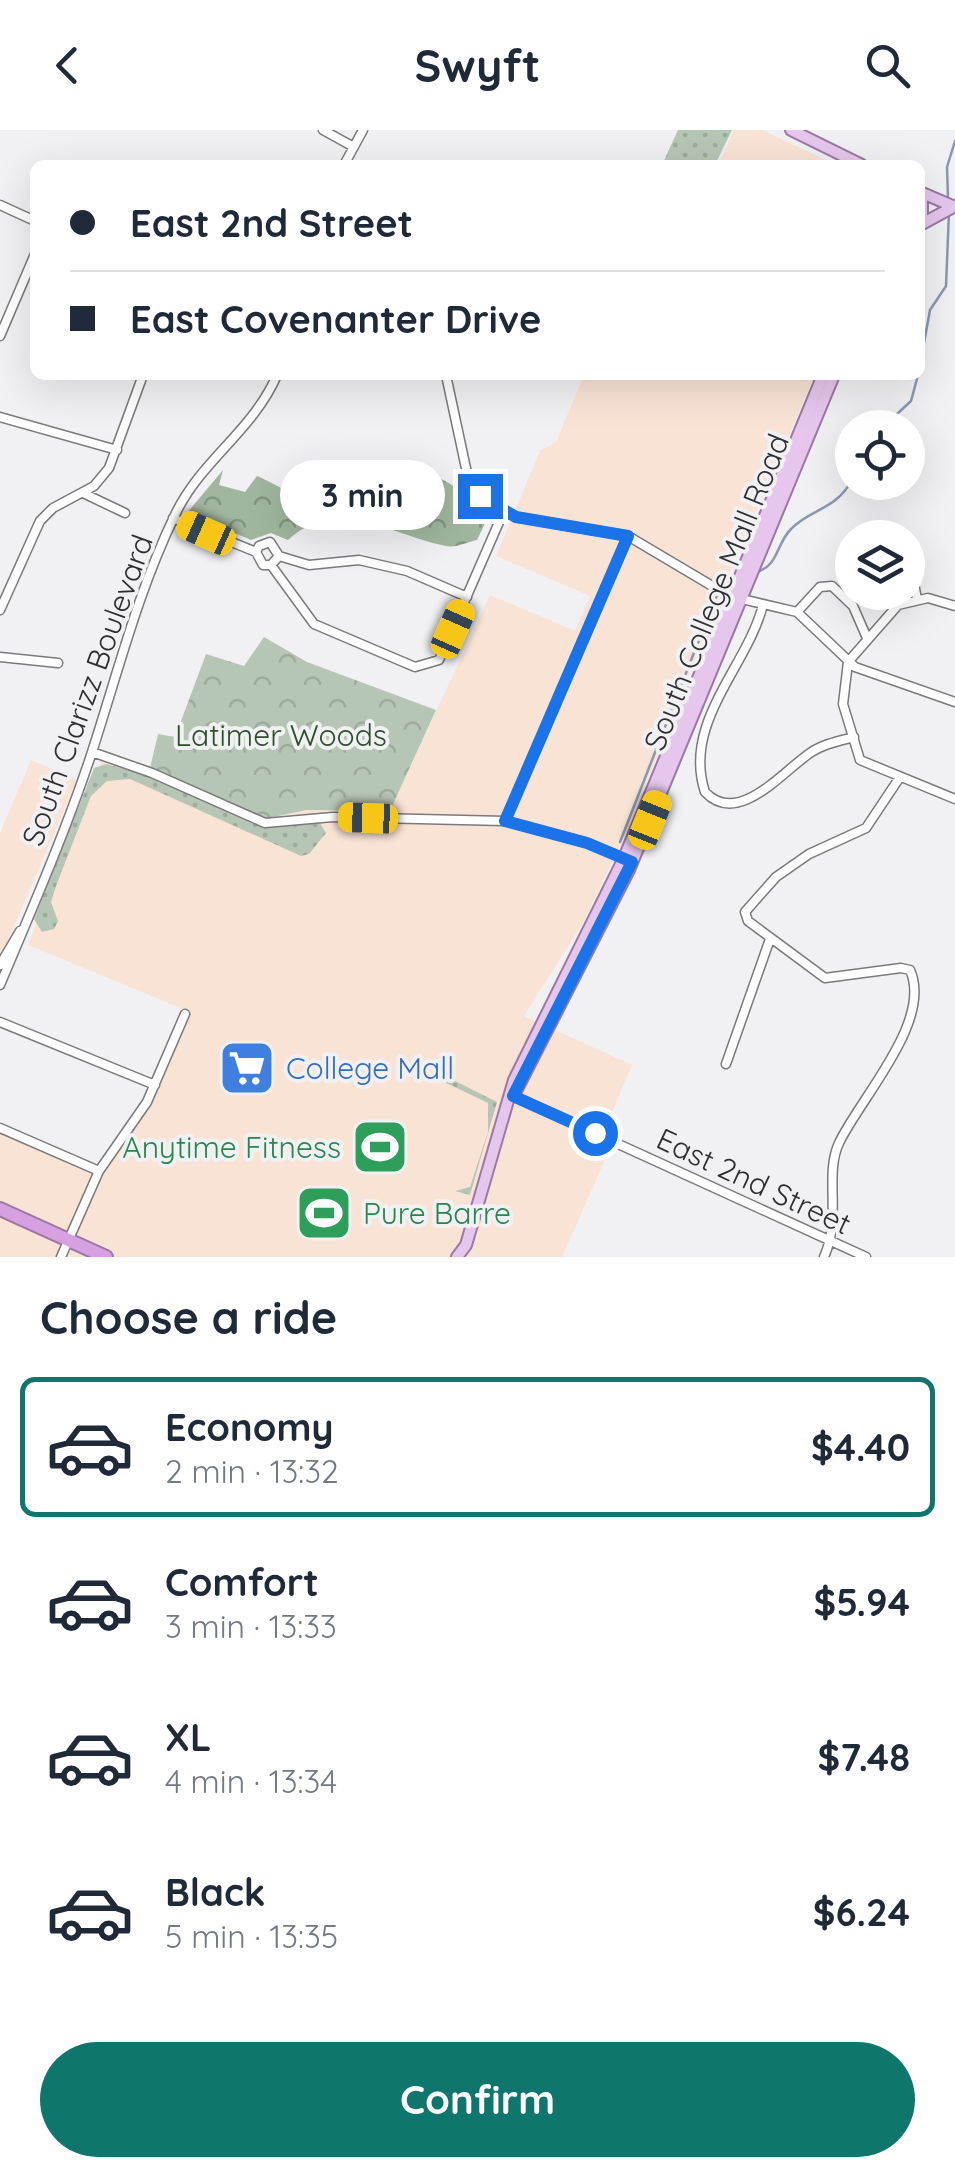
<!DOCTYPE html>
<meta charset="utf-8">
<style>
:root{--surface:#fff;--page:#f6f6f7;--text:#1f2937;--muted:#747a83;--line:#e0e1e3;--accent:#0f766e}
body{margin:0;font-family:Quicksand,sans-serif;background:var(--page);color:var(--text);height:100vh;display:flex;flex-direction:column;font-size:38px;white-space:nowrap}
*{box-sizing:border-box;margin:0}
p{font-size:32px;color:var(--muted)}
.icon{flex:none;width:55px;height:55px;fill:none;stroke:currentColor;stroke-width:2;stroke-linecap:round;stroke-linejoin:round}
.map{position:relative;height:1127px;overflow:hidden}
.details{display:flex;flex-direction:column;background:var(--surface);flex:1}
.details>*{flex:none}
.banner{position:absolute;left:30px;top:30px;width:895px;height:220px;border-radius:15px;box-shadow:0 10px 40px #0002;display:grid;align-content:center;height:220px;padding:0 40px;background:var(--surface)}
.tools{position:absolute;left:835px;top:280px;display:grid;gap:20px}
.tools a{display:grid;place-items:center;width:90px;height:90px;border-radius:50%;background:var(--surface);box-shadow:0 10px 40px #0002;font-size:50px}
.end{position:absolute;width:45px;height:45px;margin:-22px;border:12px solid #1a73e8;background:#fff;box-shadow:0 0 0 5px #fff}
.from{border-radius:50%}
.bubble{position:absolute;height:70px;border-radius:35px;background:var(--surface);box-shadow:0 10px 40px #0002;font-size:32px;font-weight:700;line-height:70px;text-align:center}
.car{position:absolute;width:30px;height:60px;margin:-30px -15px;border-radius:12px;box-shadow:0 0 8px 2px #0007;background:linear-gradient(#f5c518 24%,#345 0 40%,#f5c518 0 76%,#345 0 86%,#f5c518 0)}
.banner b{display:flex;align-items:center;gap:35px;height:95px;font-size:38px}
.banner b+b{border-top:2px solid var(--line)}
.banner i{width:25px;height:25px;background:var(--text)}
ul{padding:0;list-style:none}
li{display:flex;align-items:center;gap:30px;height:140px;margin:0 20px 15px;padding:0 20px;border:5px solid transparent;border-radius:15px}
li div{flex:1}
li b{display:block;font-size:38px}
li em{font-style:normal;font-weight:700}
li.on{border-color:var(--accent)}
li>.icon{width:90px;height:90px;stroke-width:1.5}
h2{padding:0 40px;font-size:45px;line-height:120px}
.button{display:flex;gap:20px;margin-top:auto;padding:20px 40px}
.button a{flex:1;height:115px;border-radius:60px;background:var(--accent);color:#fff;font-size:40px;font-weight:700;line-height:115px;text-align:center}
header{display:flex;justify-content:space-between;align-items:center;height:130px;padding:0 40px;background:var(--surface);font-size:45px;font-weight:700}
.map>svg:first-child{display:block}
</style>
<header><svg class="icon" aria-label="back" viewBox="0 0 24 24"><path d="M15 5l-7 7 7 7"/></svg>Swyft<svg class="icon" aria-label="search" viewBox="0 0 24 24"><circle cx="10" cy="10" r="6"/><path d="M15 15l6 6"/></svg></header>
<div class="map">
<svg width="955" height="1127" viewBox="0 0 955 1127">
<defs>
<pattern id="grass-dots" width="8" height="8" patternUnits="userSpaceOnUse" patternTransform="scale(2.5)"><rect width="8" height="8" fill="#b6c6b5"/><path d="M2 2h.1M6 6h.1" fill="none" stroke="#9daa9c" stroke-width="1.8" stroke-linecap="round"/></pattern>
<pattern id="forest-crowns" width="20" height="18" patternUnits="userSpaceOnUse" patternTransform="scale(2.5)"><rect width="20" height="18" fill="#a0b69e"/><path d="M2 6a3 3 0 1 1 6 0M12 15a3 3 0 1 1 6 0" fill="none" stroke="#839481"/></pattern>
<pattern id="park-crowns" width="20" height="18" patternUnits="userSpaceOnUse" patternTransform="scale(2.5)"><rect width="20" height="18" fill="#b6c6b5"/><path d="M2 6a3 3 0 1 1 6 0M12 15a3 3 0 1 1 6 0" fill="none" stroke="#9daa9c"/></pattern>
</defs>
<rect width="100%" height="100%" fill="#f1f1f3"/>
<!-- commercial -->
<path fill="#f9e3d5" d="M734,0H762L837,35H718Z
M584,245H815L718,471L632,690L584,791L524,886L632,935L605,999L609,1021L562,1127H0V995L106,1040L188,881L28,815L106,620L240,681L269,688L306,680L390,681L490,465L575,501L590,466L496,426L540,321L556,312Z
M31,630L77,650L0,829V703Z"/>
<!-- grass -->
<path fill="url(#grass-dots)" d="M678,0H732L715,35H662Z
M106,634L150,646L257,695L320,693L326,703L309,724L301,726L130,649L107,651L91,666L56,756L51,772L58,791L54,799L42,802L34,789L94,638Z
M443,945L497,972L470,1065L455,1061L470,1057L488,1002V973L440,950Z"/>
<!-- forest -->
<path fill="url(#forest-crowns)" d="M223,340L219,355L245,362L257,346C270,351 292,366 307,366C389,367 412,303 488,387L477,410C468,412 456,418 446,416C393,406 336,365 288,410L271,403L251,410L187,383Z"/>
<!-- park -->
<path fill="url(#park-crowns)" d="M264,507L307,532L436,580L390,681L306,680L269,688L240,681L150,638L158,604L175,607L206,524L244,536Z"/>
<g fill="none" stroke-linecap="round" stroke-linejoin="round">
<!-- stream -->
<path stroke="#8798b1" stroke-width="2.5" d="M948,69L947,37L955,11
M920,235L930,180L946,156L949,82
M882,298L911,271L918,245
M757,442C779,435 776,414 791,399C811,378 835,381 852,350
M620,712L713,474L724,450L735,445"/>
<!-- minor casing -->
<g stroke="#7a7a7b" stroke-width="11">
<path id="minor" d="M323,0L352,16
M344,35L363,0
M0,75L35,91
M0,206L35,124
M446,245L467,343L491,375L516,387L628,406L729,466L797,482L855,537L955,572
M0,287L117,320
M83,363L125,383
M173,388L256,422L263,435H271L279,426L270,412L259,416L256,422
M279,426L309,435L359,430L407,441L467,467
M910,433L917,469
M271,435L314,494L415,537L439,530L503,383
M763,475C747,537 682,593 705,662C738,697 782,642 810,623C823,614 839,611 854,607
M955,476L928,468L898,475L848,532L843,574L860,630L955,669
M0,480L40,391L53,378L94,356L109,338L143,245
M797,482L820,457L832,456L853,476L867,508
M0,527L58,533
M92,622L152,643L265,693L333,687L505,691L587,713L626,729
M505,691L628,406
M0,835L20,801
M0,855C32,779 66,701 92,622C118,542 138,461 175,385C200,331 253,301 277,245
M0,892L155,955
M726,934L770,809
M513,966L866,1127
M0,998L99,1041
M61,1127L99,1041L147,972L185,884
M824,1127C842,1087 824,1045 839,1013C861,967 933,891 910,840L901,838L825,848L748,791L745,782L776,747L809,724L866,698L900,647"/>
</g>
<!-- major casing -->
<g stroke="#9b78a3" stroke-width="14">
<path id="major" d="M791,0L862,35
M920,62L955,77
M922,94V63
M920,95L955,76
M514,965L629,740L834,245
M457,1127L466,1115L514,950L624,728L823,245"/>
</g>
<!-- highway casing -->
<g stroke="#9b78a3" stroke-width="16">
<path id="highway" d="M0,1079L106,1127"/>
</g>
<!-- minor -->
<use href="#minor" stroke="#fff" stroke-width="8"/>
<!-- major -->
<use href="#major" stroke="#e6c6ed" stroke-width="10"/>
<!-- highway -->
<use href="#highway" stroke="#d6a0e1" stroke-width="12"/>
</g>
<g fill="none" stroke-linecap="round" stroke-linejoin="round">
<!-- route -->
<path stroke="#1a73e8" stroke-width="12" d="M480,366L516,387L628,406L505,691L587,713L632,732L513,966L595,1003"/>
</g>
<!-- icons -->
<defs>
<g id="supermarket-square" transform="scale(2.875)"><rect x="-9" y="-9" width="18" height="18" rx="4" fill="#3f7fe0" stroke="#f1f1f3"/><path d="M-6-5.5h2.5l.6 2H6L4.5 2H-2.5L-4.4-4H-6ZM-1.5 3.2a1.3 1.3 0 1 0 .1 0ZM3 3.2a1.3 1.3 0 1 0 .1 0Z" fill="#fff"/></g>
<g id="stadium-square" transform="scale(2.875)"><rect x="-9" y="-9" width="18" height="18" rx="4" fill="#2e9e5b" stroke="#f1f1f3"/><path d="M0-5a6.5 5 0 1 0 0 10a6.5 5 0 1 0 0-10ZM-3.5-1.8h7v3.6h-7Z" fill="#fff"/></g>
</defs>
<g fill-rule="evenodd">
<use href="#supermarket-square" x="247" y="938"/>
<use href="#stadium-square" x="380" y="1017"/>
<use href="#stadium-square" x="324" y="1083"/>
</g>
<g text-anchor="middle" dominant-baseline="central" stroke-width="8" stroke-linejoin="round" paint-order="stroke">
<!-- street labels -->
<g font-size="30" fill="#2e2e2f" stroke="#f1f1f3">
<text transform="translate(716 462) rotate(-68)">South College Mall Road</text>
<text transform="translate(87 560) rotate(-70)">South Clarizz Boulevard</text>
<text transform="translate(754 1051) rotate(25)">East 2nd Street</text>
</g>
<!-- park labels -->
<g font-size="30" fill="#2d502c" stroke="#f1f1f3">
<text x="281" y="605">Latimer Woods</text>
</g>
<!-- shop labels -->
<g font-size="30" fill="#366cbe" stroke="#f1f1f3" text-anchor="start">
<text x="286" y="938">College Mall</text>
</g>
<!-- leisure labels -->
<g font-size="30" fill="#27864d" stroke="#f1f1f3" text-anchor="end">
<text x="341" y="1017">Anytime Fitness</text>
<text x="363" y="1083" text-anchor="start">Pure Barre</text>
</g>
</g>
</svg>
<div class="tools">
<a><svg class="icon" aria-label="locate" viewBox="0 0 24 24"><circle cx="12" cy="12" r="6"/><path d="M12 2v4M12 18v4M2 12h4M18 12h4"/></svg></a>
<a><svg class="icon" aria-label="layers" viewBox="0 0 24 24"><path d="M12 4l9 5-9 5-9-5zM3 14l9 5 9-5"/></svg></a>
</div>
<i class="end from" style="left:595px;top:1003px"></i>
<i class="end" style="left:480px;top:366px"></i>
<div class="bubble" style="left:280px;top:330px;width:165px">3 min</div>
<i class="car" style="left:206px;top:403px;rotate:294deg"></i>
<i class="car" style="left:453px;top:499px;rotate:24deg"></i>
<i class="car" style="left:368px;top:688px;rotate:272deg"></i>
<i class="car" style="left:650px;top:690px;rotate:22deg"></i>
<div class="banner">
<b><i class="from"></i>East 2nd Street</b>
<b><i></i>East Covenanter Drive</b>
</div>
</div>
<section class="details">
<h2>Choose a ride</h2>
<ul>
<li class="on"><svg class="icon" aria-label="car" viewBox="0 0 24 24"><path d="M5 17H2v-5l4-1 3-4h7l3 4 3 1v5h-3M9 17h6M6 11h13"/><circle cx="7" cy="17" r="2"/><circle cx="17" cy="17" r="2"/></svg><div><b>Economy</b><p>2 min · 13:32</p></div><em>$4.40</em></li>
<li><svg class="icon" aria-label="car" viewBox="0 0 24 24"><path d="M5 17H2v-5l4-1 3-4h7l3 4 3 1v5h-3M9 17h6M6 11h13"/><circle cx="7" cy="17" r="2"/><circle cx="17" cy="17" r="2"/></svg><div><b>Comfort</b><p>3 min · 13:33</p></div><em>$5.94</em></li>
<li><svg class="icon" aria-label="car" viewBox="0 0 24 24"><path d="M5 17H2v-5l4-1 3-4h7l3 4 3 1v5h-3M9 17h6M6 11h13"/><circle cx="7" cy="17" r="2"/><circle cx="17" cy="17" r="2"/></svg><div><b>XL</b><p>4 min · 13:34</p></div><em>$7.48</em></li>
<li><svg class="icon" aria-label="car" viewBox="0 0 24 24"><path d="M5 17H2v-5l4-1 3-4h7l3 4 3 1v5h-3M9 17h6M6 11h13"/><circle cx="7" cy="17" r="2"/><circle cx="17" cy="17" r="2"/></svg><div><b>Black</b><p>5 min · 13:35</p></div><em>$6.24</em></li>
</ul>
<div class="button"><a>Confirm</a></div>
</section>
